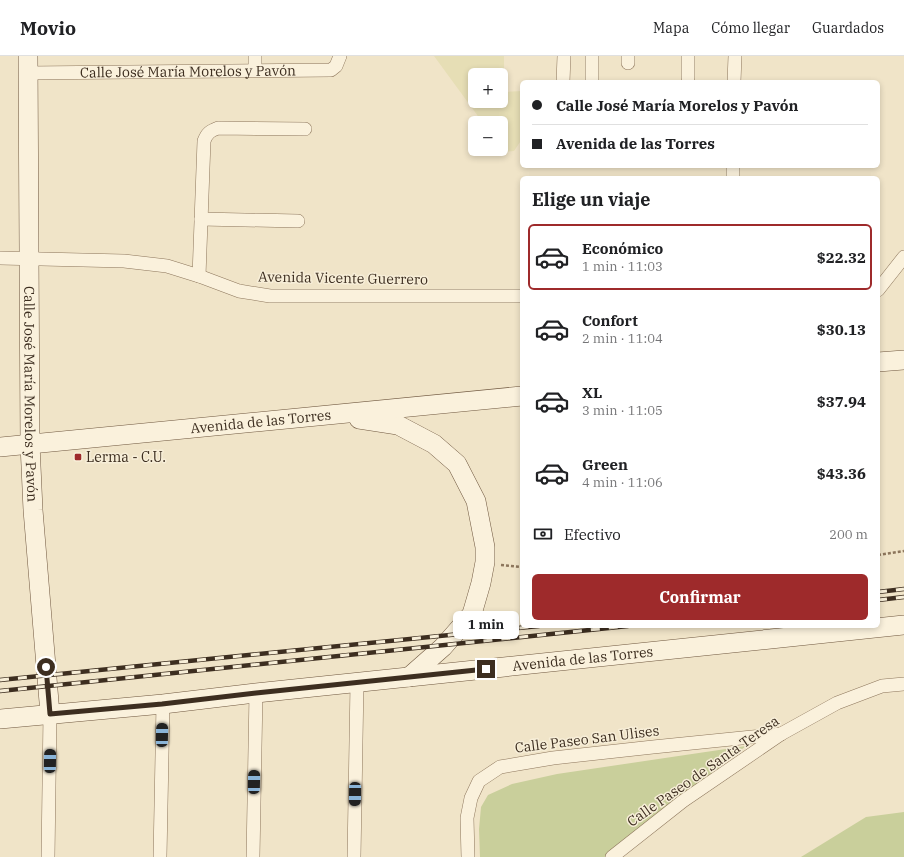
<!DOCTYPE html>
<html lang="es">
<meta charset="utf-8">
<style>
:root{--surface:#fff;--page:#f6f6f6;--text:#202124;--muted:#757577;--line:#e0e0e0;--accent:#9e2a2b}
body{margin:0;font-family:"IBM Plex Serif",serif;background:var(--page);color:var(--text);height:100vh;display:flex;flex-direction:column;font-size:15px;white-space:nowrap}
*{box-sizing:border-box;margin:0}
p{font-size:13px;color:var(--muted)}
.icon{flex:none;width:22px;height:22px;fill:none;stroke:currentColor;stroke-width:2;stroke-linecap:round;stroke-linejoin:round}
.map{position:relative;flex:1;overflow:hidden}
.drawer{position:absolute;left:520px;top:120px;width:360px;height:452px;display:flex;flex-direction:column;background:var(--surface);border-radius:6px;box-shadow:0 2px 6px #0003}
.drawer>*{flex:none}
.top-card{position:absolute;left:520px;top:24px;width:360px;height:88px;border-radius:6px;box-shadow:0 2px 6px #0003;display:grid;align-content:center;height:88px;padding:0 12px;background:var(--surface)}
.fabs{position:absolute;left:468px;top:12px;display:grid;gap:8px}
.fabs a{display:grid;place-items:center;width:40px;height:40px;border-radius:6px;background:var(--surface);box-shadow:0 2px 6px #0003;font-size:20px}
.end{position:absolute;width:18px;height:18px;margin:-9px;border:5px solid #3d2e20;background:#fff;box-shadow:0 0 0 2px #fff}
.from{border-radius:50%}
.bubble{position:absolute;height:28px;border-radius:6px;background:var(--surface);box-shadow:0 2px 6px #0003;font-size:13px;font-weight:700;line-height:28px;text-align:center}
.car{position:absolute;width:12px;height:24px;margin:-12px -6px;border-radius:5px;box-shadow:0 0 3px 1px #0007;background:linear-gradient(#222 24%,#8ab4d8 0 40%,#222 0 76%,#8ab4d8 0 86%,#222 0)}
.top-card b{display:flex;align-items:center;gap:14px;height:38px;font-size:15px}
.top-card b+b{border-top:1px solid var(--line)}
.top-card i{width:10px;height:10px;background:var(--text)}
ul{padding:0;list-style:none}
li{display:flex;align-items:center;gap:12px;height:66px;margin:0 8px 6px;padding:0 4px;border:2px solid transparent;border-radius:6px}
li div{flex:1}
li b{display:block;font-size:15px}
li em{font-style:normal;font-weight:700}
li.on{border-color:var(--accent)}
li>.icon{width:36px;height:36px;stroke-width:1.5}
h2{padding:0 12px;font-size:18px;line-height:48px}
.pay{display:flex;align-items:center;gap:10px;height:44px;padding:0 12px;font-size:15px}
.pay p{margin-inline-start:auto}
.cta{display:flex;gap:8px;margin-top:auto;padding:8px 12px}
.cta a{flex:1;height:46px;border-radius:6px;background:var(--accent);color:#fff;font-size:16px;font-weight:700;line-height:46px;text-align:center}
header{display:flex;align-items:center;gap:24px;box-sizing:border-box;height:56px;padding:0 20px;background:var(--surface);border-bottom:1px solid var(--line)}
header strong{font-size:19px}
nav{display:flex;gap:22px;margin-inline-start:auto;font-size:14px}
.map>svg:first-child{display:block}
</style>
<header>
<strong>Movio</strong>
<nav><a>Mapa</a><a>Cómo llegar</a><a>Guardados</a></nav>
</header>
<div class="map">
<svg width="904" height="801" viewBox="0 0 904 801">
<rect width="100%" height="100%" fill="#f0e4c8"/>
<!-- farmland -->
<path fill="#e6deb5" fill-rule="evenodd" d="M434,0H504V36L522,35V83L514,95L504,96L501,92V67H483ZM475,19H501V45H475Z"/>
<!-- green -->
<path fill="#c9cf9b" d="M746,690L606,801H480L479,773L481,751L488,739L512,728L557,718Z
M904,756V801H801L866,761Z"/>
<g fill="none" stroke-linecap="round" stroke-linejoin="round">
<!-- street casing -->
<g stroke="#8d765c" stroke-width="14">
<g id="street">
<path d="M255,0V14"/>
<path d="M628,7V0"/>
<path id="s1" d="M28,17L331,14L336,10L340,0"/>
<path d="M688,22V0"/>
<path d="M563,26L564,0"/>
<path d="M592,26V0"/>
<path d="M734,26L735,0"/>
<path d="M733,122V110"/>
<path d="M201,163L298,165"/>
<path d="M0,202L124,205L167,210L199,220L239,235L270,240H522"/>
<path d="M199,220L204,85C207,77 210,75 218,72L305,73"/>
<path d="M878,234L904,201"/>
<path d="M48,801L50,658"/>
<path d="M160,801L163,648"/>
<path d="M253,801L256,637"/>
<path d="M354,801L357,627"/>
<path d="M468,801L467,762L471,742L479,725L500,711L553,702L653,691L781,678"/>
<path d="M612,801L683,745L781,678L837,647L882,630L904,628"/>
</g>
</g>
<!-- secondary casing -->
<g stroke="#6f573f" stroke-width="20">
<g id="secondary">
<path id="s2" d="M28,0L30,388L33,454L50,658"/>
<path d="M878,306L904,304"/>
<path d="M359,363L398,369L434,388L457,408L476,445L485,491V506L481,527L472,558L443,591L409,621"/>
<path id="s3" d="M0,391L522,340"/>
<path id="s4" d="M0,663L163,648L256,637L904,569"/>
</g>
</g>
<!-- path -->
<path stroke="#8d765c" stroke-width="2.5" stroke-dasharray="3 2" stroke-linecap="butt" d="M878,499L904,495
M501,509L522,511"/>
<!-- street -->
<use href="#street" stroke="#faf1dc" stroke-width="13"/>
<!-- secondary -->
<use href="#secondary" stroke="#faf1dc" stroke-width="19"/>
<!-- rail casing -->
<g stroke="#3d2e20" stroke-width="4.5">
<path id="rail" d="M878,536L904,533
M878,544L904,541
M0,624L539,570
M0,635L628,570"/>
</g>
<!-- rail -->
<use href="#rail" stroke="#f7eed8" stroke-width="3" stroke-dasharray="9" stroke-linecap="butt"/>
</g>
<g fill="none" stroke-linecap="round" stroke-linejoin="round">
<!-- route -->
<path stroke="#3d2e20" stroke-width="5" d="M46,611L50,658L162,648L256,637L486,613"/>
</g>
<!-- markers -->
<rect fill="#9e2a2b" stroke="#f7eed8" stroke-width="1.5" x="74" y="397" width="8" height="8" rx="2"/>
<g text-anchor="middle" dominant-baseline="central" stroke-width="3" stroke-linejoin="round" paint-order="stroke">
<!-- street labels -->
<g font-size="14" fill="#3d2e20" stroke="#f7eed8">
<text stroke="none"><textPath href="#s1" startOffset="160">Calle José María Morelos y Pavón</textPath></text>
<text transform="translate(343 222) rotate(1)">Avenida Vicente Guerrero</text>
<text stroke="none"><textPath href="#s2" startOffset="338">Calle José María Morelos y Pavón</textPath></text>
<text stroke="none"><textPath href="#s3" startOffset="262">Avenida de las Torres</textPath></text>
<text stroke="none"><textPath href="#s4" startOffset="586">Avenida de las Torres</textPath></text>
<text transform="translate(587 683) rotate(-7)">Calle Paseo San Ulises</text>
<text transform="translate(703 715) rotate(-35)">Calle Paseo de Santa Teresa</text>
</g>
<!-- poi labels -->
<g font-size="14" fill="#3d2e20" stroke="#f7eed8" text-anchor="start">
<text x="86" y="401">Lerma - C.U.</text>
</g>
</g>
</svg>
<div class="fabs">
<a>+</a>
<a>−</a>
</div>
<i class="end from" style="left:46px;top:611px"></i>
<i class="end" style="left:486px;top:613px"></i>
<div class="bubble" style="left:453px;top:555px;width:66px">1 min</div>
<i class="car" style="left:162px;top:679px;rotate:1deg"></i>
<i class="car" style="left:50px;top:705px;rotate:1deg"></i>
<i class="car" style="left:254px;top:726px;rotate:1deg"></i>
<i class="car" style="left:355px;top:738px;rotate:181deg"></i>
<div class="top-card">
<b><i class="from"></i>Calle José María Morelos y Pavón</b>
<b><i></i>Avenida de las Torres</b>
</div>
<section class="drawer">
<h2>Elige un viaje</h2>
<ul>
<li class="on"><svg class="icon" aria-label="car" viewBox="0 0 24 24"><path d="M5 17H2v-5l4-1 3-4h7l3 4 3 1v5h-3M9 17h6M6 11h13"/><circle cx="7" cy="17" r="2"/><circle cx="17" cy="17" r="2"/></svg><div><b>Económico</b><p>1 min · 11:03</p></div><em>$22.32</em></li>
<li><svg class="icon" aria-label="car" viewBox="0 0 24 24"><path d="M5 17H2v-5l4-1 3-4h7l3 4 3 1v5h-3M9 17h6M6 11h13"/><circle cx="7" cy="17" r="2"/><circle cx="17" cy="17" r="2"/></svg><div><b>Confort</b><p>2 min · 11:04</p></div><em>$30.13</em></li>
<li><svg class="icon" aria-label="car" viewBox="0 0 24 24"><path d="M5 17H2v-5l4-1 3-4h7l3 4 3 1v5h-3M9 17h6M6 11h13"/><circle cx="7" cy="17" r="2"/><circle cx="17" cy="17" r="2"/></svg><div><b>XL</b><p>3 min · 11:05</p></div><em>$37.94</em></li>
<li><svg class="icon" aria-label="car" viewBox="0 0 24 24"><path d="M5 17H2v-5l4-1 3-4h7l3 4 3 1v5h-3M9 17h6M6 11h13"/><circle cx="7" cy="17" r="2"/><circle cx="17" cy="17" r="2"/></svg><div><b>Green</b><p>4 min · 11:06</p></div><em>$43.36</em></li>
</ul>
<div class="pay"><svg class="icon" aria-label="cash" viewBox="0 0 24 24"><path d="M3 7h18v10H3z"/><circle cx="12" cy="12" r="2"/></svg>Efectivo<p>200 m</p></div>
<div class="cta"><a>Confirmar</a></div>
</section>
</div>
